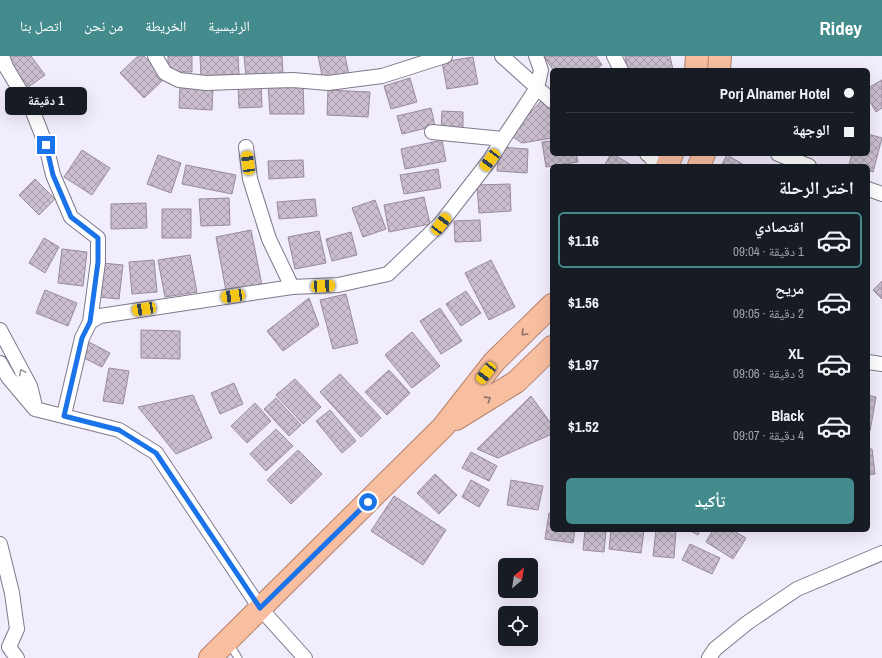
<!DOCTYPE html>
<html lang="ar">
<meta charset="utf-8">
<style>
:root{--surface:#171b24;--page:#242831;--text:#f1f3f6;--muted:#9ea1a6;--line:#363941;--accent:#438b8c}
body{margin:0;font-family:"Archivo Narrow","Noto Naskh Arabic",sans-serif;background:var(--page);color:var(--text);direction:rtl;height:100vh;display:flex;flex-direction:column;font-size:15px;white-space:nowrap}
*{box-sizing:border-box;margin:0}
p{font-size:13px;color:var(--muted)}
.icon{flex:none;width:22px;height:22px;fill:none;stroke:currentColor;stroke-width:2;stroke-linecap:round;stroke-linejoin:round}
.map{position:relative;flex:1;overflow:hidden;direction:ltr}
.panel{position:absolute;left:550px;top:108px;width:320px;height:368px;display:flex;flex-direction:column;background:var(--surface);border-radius:6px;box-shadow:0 4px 16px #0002;direction:rtl}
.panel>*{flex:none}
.top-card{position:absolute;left:550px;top:12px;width:320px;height:88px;border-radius:6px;box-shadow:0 4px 16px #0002;direction:rtl;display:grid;align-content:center;height:88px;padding:0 16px;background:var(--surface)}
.needle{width:26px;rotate:30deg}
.fabs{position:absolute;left:498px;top:502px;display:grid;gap:8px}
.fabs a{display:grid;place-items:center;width:40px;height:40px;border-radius:6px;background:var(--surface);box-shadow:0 4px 16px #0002;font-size:20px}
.end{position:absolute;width:18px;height:18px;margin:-9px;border:5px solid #1a73e8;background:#fff;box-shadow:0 0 0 2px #fff}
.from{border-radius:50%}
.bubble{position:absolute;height:28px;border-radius:6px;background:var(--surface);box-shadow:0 4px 16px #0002;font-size:13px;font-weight:700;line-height:28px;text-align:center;direction:rtl}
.car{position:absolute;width:12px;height:24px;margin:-12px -6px;border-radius:5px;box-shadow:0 0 3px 1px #0007;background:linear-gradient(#f5c518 24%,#345 0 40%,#f5c518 0 76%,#345 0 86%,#f5c518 0)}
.top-card b{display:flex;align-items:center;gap:14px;height:38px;font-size:15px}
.top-card b+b{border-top:1px solid var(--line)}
.top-card i{width:10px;height:10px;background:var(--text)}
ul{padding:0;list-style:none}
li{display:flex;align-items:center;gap:12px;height:56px;margin:0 8px 6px;padding:0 8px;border:2px solid transparent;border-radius:6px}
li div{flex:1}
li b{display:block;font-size:15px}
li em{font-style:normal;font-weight:700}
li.active{border-color:var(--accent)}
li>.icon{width:36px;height:36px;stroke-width:1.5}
h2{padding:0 16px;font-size:18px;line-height:48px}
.cta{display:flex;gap:8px;margin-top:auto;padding:8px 16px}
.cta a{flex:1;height:46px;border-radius:6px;background:var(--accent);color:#fff;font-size:16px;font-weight:700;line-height:46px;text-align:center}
header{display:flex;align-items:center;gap:24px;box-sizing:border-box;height:56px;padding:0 20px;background:var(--accent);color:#fff}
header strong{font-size:19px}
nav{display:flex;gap:22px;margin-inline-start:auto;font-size:14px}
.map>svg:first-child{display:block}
</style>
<header>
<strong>Ridey</strong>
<nav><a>الرئيسية</a><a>الخريطة</a><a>من نحن</a><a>اتصل بنا</a></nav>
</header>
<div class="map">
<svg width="882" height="602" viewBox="0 0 882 602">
<defs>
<pattern id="building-cross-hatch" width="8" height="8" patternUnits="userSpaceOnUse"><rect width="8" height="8" fill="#cabecf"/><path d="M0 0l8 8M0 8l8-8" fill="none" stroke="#a59ba9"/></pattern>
</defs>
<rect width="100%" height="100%" fill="#f2edfd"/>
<!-- building -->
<path fill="url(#building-cross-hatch)" stroke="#978b9c" d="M4,0H31L45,19L27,32Z
M138,0H144L165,22L144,42L120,17Z
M168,0H192V16H168Z
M200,0H238L239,18L201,20Z
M244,0H282L283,18L246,21Z
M318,0H345L349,19L323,24Z
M544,0H596L602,9L594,14H553Z
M625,0H670L673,14H628Z
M473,1L478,28L447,33L442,6Z
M410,22L417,46L391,53L384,30Z
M882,24V52L876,56L868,42V32Z
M303,26L304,58H270L268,28Z
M261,29L262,51L239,52L238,30Z
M180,31L213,33L212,54L179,52Z
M328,34L370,36L368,61L327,59Z
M541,45L552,52V82L522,87L510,79Z
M431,52L435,70L402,78L397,60Z
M442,55L463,56V74H441Z
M868,78L882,82L873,116L868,114V110H854L849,109L852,98H868Z
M442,84L446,105L405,113L401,93Z
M552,85V98H576L578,106L546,111L542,86Z
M499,91L528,93L527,117L497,115Z
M82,94L110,112L92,139L64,121Z
M611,98H613L633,110H604Z
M158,99L181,107L171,137L147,128Z
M727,99L746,110H721Z
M303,104L304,121L269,123L268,105Z
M186,109L236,119L232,138L182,128Z
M438,113L441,132L404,138L400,119Z
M35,123L55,143L39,159L19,139Z
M510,128L511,155L479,157L477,129Z
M424,141L430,168L389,176L384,149Z
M229,142L230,169L201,170L199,143Z
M315,143L317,160L279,163L277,146Z
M375,144L386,173L363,181L352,152Z
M146,147L147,172L111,173V148Z
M162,153H191V182H162Z
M480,164L481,185L455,186L454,165Z
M251,174L262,229L226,235L216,181Z
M319,175L326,207L295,213L288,181Z
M351,176L357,199L332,205L326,183Z
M44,182L59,191L45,217L29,207Z
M62,193L87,196L83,230L58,227Z
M190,199L197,236L165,241L158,204Z
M154,204L157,236L132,238L129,206Z
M491,204L515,251L489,264L465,217Z
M102,207L123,209L119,243L98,241Z
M882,225V243L873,234Z
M45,234L77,247L68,270L36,257Z
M466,235L481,257L461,270L446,248Z
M346,238L358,287L333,293L320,244Z
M309,242L319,269L283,295L267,275Z
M440,252L462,285L441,298L420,265Z
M141,274L180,275V303L141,302Z
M412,276L440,310L412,332L385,299Z
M87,285L110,297L102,311L80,300Z
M109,312L129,315L123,348L103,345Z
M389,314L410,337L387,359L365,336Z
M340,318L381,362L361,381L320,336Z
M295,323L321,351L303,368L276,339Z
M234,327L243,348L220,358L211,337Z
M193,339L212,382L176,398L138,351Z
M868,339L876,341L870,375H868Z
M531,340L552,369V378L498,402L477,393Z
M276,342L301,369L289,380L264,353Z
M255,347L271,365L247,387L231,370Z
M330,354L356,385L342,397L316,365Z
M276,373L293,390L266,415L250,398Z
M868,393H872L875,418L868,419Z
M298,394L322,418L291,448L267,424Z
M471,396L497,410L489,425L462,412Z
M435,418L457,439L439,458L417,437Z
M471,424L489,434L479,451L462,441Z
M511,424L543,430L538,454L507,449Z
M394,440L446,474L423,509L371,475Z
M549,457H552V474H575L573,487L545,483Z
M585,474H606L604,496L583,494Z
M611,474H644L641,497L609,493Z
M656,474H676L674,502L653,500Z
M689,474H700L698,479Z
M713,474H732L746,482L733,503L706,486Z
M690,488L720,502L712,518L682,504Z"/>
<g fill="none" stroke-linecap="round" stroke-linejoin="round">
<!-- service casing -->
<g stroke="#7f798b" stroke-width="9">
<path id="service" d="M229,587L238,602"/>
</g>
<!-- minor casing -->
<g stroke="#7f798b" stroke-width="16">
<path id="minor" d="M2,0L6,11L33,56L46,89L53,119L71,161L98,182V206L90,266
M155,0L165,17L179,24L206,27L293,24L328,27L382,20L445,0
M502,0L552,45
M614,0L621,14
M432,76L503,83
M246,91L250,123L269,183L292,231
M647,98L650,100L657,110
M778,98L809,110
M868,133L882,138
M0,274L30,330L35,350
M868,306L882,308
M0,307L8,321L35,353L119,374L156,397L260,552L305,602
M64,359L82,282L90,266L100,260L292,231L338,229L388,218L441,167L490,104L503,83L537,32L541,14L536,0
M0,488L12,537L17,573L9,591
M9,591L17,602
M709,602L715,593L747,567L797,533L882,497"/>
</g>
<!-- trunk casing -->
<g stroke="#b3836d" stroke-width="24">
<path id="trunk" d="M696,14L697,0
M719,14L720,0
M667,110L672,98
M699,110L704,98
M456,363L516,326L552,291
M210,602L443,371L494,306L552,249"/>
</g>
<!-- service -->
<use href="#service" stroke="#fff" stroke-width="7"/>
<!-- minor -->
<use href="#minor" stroke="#fff" stroke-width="14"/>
<!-- trunk -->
<use href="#trunk" stroke="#f8bea0" stroke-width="22"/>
</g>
<!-- one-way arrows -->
<defs><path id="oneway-chevron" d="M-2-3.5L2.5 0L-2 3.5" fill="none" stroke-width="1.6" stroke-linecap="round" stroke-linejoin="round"/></defs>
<g stroke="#8e7269">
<use href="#oneway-chevron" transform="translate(524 277) rotate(135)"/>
<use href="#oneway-chevron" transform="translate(488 343) rotate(-32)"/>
</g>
<use stroke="#9b9a9e" href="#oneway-chevron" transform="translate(22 316) rotate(-117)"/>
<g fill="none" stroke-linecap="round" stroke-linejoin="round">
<!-- route -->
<path stroke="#1a73e8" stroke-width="5" d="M46,89L53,119L71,161L98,182V206L90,266L82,282L64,360L119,374L156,397L260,552L368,446"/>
</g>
</svg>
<div class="fabs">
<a><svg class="needle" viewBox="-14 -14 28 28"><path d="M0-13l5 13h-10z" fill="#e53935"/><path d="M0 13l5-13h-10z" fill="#9ea1a6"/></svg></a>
<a><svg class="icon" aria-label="locate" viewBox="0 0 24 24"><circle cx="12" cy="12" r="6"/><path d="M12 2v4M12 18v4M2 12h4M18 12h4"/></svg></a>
</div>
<i class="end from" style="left:368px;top:446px"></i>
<i class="end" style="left:46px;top:89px"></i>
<div class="bubble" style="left:5px;top:31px;width:82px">1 دقيقة</div>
<i class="car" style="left:490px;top:104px;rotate:217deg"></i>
<i class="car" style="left:248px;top:107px;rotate:352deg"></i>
<i class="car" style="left:441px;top:168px;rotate:37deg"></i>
<i class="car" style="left:323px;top:230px;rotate:87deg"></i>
<i class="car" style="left:233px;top:240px;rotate:262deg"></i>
<i class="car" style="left:144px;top:253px;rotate:261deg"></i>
<i class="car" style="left:486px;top:317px;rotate:218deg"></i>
<div class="top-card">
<b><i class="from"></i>Porj Alnamer Hotel</b>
<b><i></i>الوجهة</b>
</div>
<section class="panel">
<h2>اختر الرحلة</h2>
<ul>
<li class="active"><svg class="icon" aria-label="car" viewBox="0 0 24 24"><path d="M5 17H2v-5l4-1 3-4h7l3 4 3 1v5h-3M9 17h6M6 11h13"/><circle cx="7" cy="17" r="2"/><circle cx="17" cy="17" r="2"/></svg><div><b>اقتصادي</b><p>1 دقيقة · 09:04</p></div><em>$1.16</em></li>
<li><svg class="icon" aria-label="car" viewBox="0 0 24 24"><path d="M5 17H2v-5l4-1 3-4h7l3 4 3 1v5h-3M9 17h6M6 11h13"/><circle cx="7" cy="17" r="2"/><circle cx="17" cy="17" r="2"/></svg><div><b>مريح</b><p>2 دقيقة · 09:05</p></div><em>$1.56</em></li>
<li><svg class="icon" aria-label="car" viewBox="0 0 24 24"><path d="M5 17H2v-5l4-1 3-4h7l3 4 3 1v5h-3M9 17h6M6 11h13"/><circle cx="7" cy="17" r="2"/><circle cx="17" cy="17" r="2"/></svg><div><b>XL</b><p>3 دقيقة · 09:06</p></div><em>$1.97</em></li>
<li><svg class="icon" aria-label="car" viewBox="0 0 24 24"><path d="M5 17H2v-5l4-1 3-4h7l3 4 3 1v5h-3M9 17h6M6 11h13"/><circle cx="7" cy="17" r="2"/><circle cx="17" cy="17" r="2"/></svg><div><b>Black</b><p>4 دقيقة · 09:07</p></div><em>$1.52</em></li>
</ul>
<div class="cta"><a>تأكيد</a></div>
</section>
</div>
